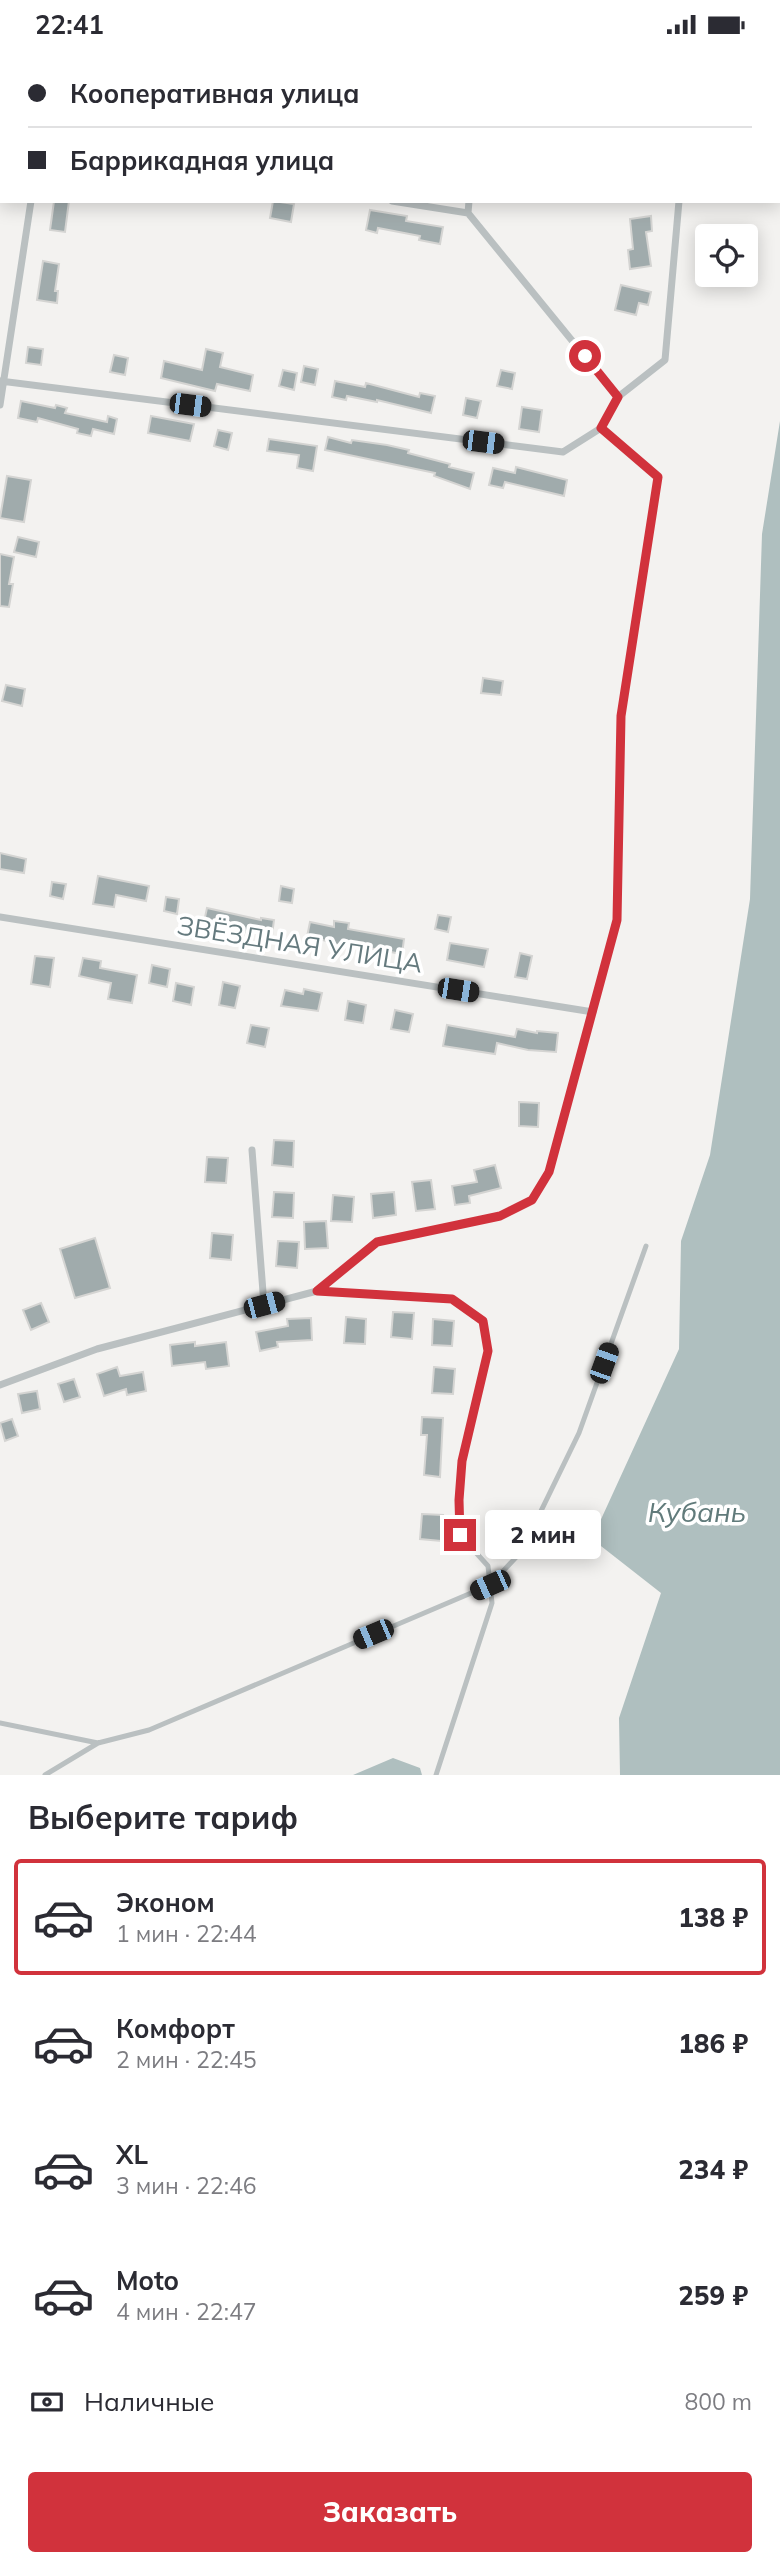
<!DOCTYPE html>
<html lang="ru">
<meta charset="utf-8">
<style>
:root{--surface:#fff;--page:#f2f2f3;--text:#2b2b33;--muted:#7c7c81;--line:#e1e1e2;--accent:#d1323c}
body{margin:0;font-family:Mulish,sans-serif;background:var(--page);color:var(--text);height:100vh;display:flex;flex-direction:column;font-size:26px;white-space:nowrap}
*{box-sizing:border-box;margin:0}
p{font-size:23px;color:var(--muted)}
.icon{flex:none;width:38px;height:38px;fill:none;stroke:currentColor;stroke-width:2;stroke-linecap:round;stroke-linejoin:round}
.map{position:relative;height:1726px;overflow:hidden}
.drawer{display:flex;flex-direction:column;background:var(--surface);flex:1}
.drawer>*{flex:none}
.hud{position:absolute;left:0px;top:0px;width:780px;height:154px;box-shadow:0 4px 18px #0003;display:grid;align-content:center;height:154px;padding:0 28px;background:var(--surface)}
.controls{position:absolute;left:695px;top:175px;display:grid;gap:14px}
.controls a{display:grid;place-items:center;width:63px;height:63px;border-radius:7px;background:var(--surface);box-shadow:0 4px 18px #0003;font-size:35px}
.end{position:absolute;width:32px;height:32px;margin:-16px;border:9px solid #d1323c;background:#fff;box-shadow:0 0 0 4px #fff}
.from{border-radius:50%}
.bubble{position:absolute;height:49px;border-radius:7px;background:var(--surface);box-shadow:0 4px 18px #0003;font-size:23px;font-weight:800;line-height:49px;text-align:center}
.car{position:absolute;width:21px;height:42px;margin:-21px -10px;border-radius:9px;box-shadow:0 0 5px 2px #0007;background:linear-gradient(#222 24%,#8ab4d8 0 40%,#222 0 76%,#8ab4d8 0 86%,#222 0)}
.hud b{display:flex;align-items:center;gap:24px;height:66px;font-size:26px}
.hud b+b{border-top:2px solid var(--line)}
.hud i{width:18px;height:18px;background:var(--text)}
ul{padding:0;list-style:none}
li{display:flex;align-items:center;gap:21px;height:116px;margin:0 14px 10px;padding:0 14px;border:4px solid transparent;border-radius:7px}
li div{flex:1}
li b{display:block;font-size:26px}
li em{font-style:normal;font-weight:800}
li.current{border-color:var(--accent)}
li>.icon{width:63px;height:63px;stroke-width:1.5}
h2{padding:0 28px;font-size:32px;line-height:84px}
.pay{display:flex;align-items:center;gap:18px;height:77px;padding:0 28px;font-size:26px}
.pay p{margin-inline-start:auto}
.primary-button{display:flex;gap:14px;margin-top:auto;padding:14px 28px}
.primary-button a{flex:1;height:80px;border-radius:7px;background:var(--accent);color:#fff;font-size:28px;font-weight:800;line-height:80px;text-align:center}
.status{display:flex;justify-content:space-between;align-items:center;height:49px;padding:0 35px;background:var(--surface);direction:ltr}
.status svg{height:19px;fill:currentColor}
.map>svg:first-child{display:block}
</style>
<div class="status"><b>22:41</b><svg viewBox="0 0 49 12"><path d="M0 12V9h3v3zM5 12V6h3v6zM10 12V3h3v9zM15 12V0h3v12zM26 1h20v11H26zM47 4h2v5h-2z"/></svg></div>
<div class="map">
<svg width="780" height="1726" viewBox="0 0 780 1726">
<rect width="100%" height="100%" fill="#f3f2f0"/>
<!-- water -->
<path fill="#afbfbf" d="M780,372V1726H620L619,1669L661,1544L592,1490L679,1300L681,1192L710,1106L750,850L762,485Z
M393,1709L420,1719L422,1726H353Z"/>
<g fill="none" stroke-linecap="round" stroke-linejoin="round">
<!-- canal -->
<path stroke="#afbfbf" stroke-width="14" d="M724,0V2
M779,124L780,126"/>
</g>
<!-- building -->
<path fill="#a0abac" stroke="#d4d4d2" stroke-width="2" d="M54,152H69L65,183L50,181Z
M273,152L294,155L291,173L270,169Z
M370,161L407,167L406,172L443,178L440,195L419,191L420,187L378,179L377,184L366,181Z
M651,167L652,182L646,183L651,217L630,220L628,201L633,200L630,170Z
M43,212L59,215L55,242H58L57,254L37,251Z
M621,236L651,243L648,256L639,254L636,266L615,261Z
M28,298L43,300L41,316L26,314Z
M206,300L223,304L220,318L253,326L250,342L217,335L215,342L161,329L164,312L202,321Z
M114,306L128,309L125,326L110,323Z
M304,317L318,320L315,336L301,333Z
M283,321L297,324L294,341L279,337Z
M501,321L515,324L512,340L497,337Z
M335,332L365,338L366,334L419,348L420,344L435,347L431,364L377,351V353L347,347L346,351L332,348Z
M466,349L481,352L477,369L463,366Z
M21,352L55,359L56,356L67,359L65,364L107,373L108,367L117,370L114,385L93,380L91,387L77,384L78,380L38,369L37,373L18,369Z
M522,358L542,361L539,383L519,380Z
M151,367L194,375L190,392L148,384Z
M218,381L232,384L228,401L214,397Z
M328,388L351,394L352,391L387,396L409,401L408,404L450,415L449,418L474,424L470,440L434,427L435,424L325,401Z
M269,390L317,397L313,422L297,419L299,406L267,402Z
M516,418L567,431L564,447L505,433L503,439L489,436L493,419L515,424Z
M7,427L31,431L24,473L0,469Z
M18,488L39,493L36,508L14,503Z
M0,505L14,508L9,535H13L9,558L0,557Z
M483,629L503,632L501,646L481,644Z
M6,636L25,640L22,657L2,652Z
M0,804L26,810L24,824L0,820Z
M98,827L149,837L146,852L116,846L114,858L93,855Z
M52,833L66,835L63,850L50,847Z
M281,837L294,840L292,854L279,852Z
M166,848L179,850L177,865L164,862Z
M207,859L261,871V869L274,871L272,886L248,881V884L204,873Z
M438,866L451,868L448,883L435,880Z
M334,872L349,874L348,880L404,890L402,905L346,895V897L331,895L332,893L307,888L310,873L334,878Z
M450,894L488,900L484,918L447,911Z
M520,904L532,907L527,930L515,928Z
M35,907L54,909L50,938L31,935Z
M83,909L101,912L100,919L137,926L132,954L108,950L111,934L79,927Z
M152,916L170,920L167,938L149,934Z
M223,933L240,937L235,959L219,956Z
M176,934L194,938L191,956L173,952Z
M304,940L322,944L318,962L281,957L285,941L303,945Z
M348,952L366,956L363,974L345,971Z
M395,961L413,965L409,983L391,980Z
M251,976L269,979L265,998L247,994Z
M447,976L515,988L517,980L537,984V982L558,984L556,1003L528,1001L497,994L495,1005L443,997Z
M519,1053L539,1054L538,1078L519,1077Z
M274,1091L294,1092L293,1118L272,1116Z
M207,1108L228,1109L226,1134L205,1133Z
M495,1116L501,1139L469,1147L470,1154L455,1156L452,1137L477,1133L474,1121Z
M431,1131L435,1160L416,1162L412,1133Z
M274,1143L294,1144L293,1169L272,1168Z
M394,1143L396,1166L373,1169L371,1145Z
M333,1146L354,1148L352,1173L331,1172Z
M326,1172L328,1199L305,1200L304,1173Z
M212,1184L233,1186L231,1211L210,1209Z
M95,1189L110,1239L75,1249L60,1200Z
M278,1192L299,1193L297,1219L276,1217Z
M41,1254L49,1273L31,1281L23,1261Z
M393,1263L414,1264L412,1290L391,1288Z
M346,1268L366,1270L365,1295L344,1294Z
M311,1269L312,1291L277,1293L278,1298L260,1302L256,1283L288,1277L287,1270Z
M433,1270L454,1272L452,1297L432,1296Z
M195,1293V1297L226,1293L229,1317L206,1320L205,1313L172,1317L170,1296Z
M117,1318L120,1327L143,1323L146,1342L127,1346L126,1340L104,1347L97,1325Z
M434,1318L455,1320L453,1345L432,1344Z
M74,1330L80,1348L64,1353L58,1335Z
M37,1342L40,1360L22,1364L18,1345Z
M422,1368L443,1369L440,1428L424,1426L427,1386H421Z
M12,1370L18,1387L5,1392L0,1374Z
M422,1465L443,1466L441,1492L420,1490Z"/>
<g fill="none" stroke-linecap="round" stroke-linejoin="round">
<!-- service -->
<path stroke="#bac0c1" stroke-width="5" d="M0,1674L98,1694L149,1681L490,1536L521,1503L579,1384L646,1197
M45,1726L98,1694
M436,1726L492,1554L488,1517L460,1486"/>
<!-- minor -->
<path stroke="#bac0c1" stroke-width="7" d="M651,0V2
M53,2V0
M255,2V0
M392,152L468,164L618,348
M468,164L469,152
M0,332L563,403L601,379
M0,356L31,152
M0,868L593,963
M252,1101L264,1256
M317,1242L377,1193L500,1167L532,1151L549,1123L617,871L621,667L658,428L601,379L618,348L665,311L679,152
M0,1336L97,1300L317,1242L452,1250L483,1272L488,1302L462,1412L459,1451L460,1486"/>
</g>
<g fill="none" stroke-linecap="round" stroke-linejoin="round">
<!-- route -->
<path stroke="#d1323c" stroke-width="9" d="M460,1486L459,1451L462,1412L488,1302L483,1272L452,1250L317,1242L377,1193L500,1167L532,1151L549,1123L617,871L621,667L658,428L601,379L618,348L585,307"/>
</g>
<g text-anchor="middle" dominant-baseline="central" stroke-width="7" stroke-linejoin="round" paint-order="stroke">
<!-- street labels -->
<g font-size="26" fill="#657a7e" stroke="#fff">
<text transform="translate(300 895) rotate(9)">ЗВЁЗДНАЯ УЛИЦА</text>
</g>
<!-- water labels -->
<g font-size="28" font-style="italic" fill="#617b7b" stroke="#fff">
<text x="697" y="1462">Кубань</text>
</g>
</g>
</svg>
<div class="controls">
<a><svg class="icon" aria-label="locate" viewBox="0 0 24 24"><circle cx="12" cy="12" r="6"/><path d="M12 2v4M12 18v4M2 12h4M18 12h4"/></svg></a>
</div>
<i class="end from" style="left:585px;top:307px"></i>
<i class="end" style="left:460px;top:1486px"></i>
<div class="bubble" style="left:485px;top:1461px;width:116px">2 мин</div>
<i class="car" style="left:190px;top:356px;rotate:97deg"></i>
<i class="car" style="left:483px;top:393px;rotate:97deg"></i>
<i class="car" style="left:458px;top:941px;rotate:99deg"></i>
<i class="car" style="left:264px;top:1256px;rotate:75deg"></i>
<i class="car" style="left:604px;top:1314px;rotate:20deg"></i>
<i class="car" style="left:490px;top:1536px;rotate:246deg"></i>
<i class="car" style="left:373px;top:1585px;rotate:247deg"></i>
<div class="hud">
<b><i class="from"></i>Кооперативная улица</b>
<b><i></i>Баррикадная улица</b>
</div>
</div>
<section class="drawer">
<h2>Выберите тариф</h2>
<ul>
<li class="current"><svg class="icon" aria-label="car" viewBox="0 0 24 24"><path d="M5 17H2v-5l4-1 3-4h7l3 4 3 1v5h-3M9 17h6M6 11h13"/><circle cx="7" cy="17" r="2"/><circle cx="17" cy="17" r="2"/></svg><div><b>Эконом</b><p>1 мин · 22:44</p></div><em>138 ₽</em></li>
<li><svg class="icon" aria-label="car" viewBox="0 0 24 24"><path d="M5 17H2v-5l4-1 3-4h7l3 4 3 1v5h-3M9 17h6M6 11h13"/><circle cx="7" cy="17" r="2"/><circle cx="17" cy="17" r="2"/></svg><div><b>Комфорт</b><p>2 мин · 22:45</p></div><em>186 ₽</em></li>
<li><svg class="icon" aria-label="car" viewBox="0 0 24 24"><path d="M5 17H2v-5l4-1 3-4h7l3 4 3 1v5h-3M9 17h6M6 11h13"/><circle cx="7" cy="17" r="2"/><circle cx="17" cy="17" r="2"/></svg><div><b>XL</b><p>3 мин · 22:46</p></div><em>234 ₽</em></li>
<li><svg class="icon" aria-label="car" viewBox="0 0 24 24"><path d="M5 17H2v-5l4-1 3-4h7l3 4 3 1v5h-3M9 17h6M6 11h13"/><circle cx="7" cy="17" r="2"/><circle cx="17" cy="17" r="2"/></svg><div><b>Moto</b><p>4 мин · 22:47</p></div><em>259 ₽</em></li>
</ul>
<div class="pay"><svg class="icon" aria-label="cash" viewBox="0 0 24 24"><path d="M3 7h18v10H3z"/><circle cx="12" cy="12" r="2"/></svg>Наличные<p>800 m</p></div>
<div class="primary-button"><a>Заказать</a></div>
</section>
